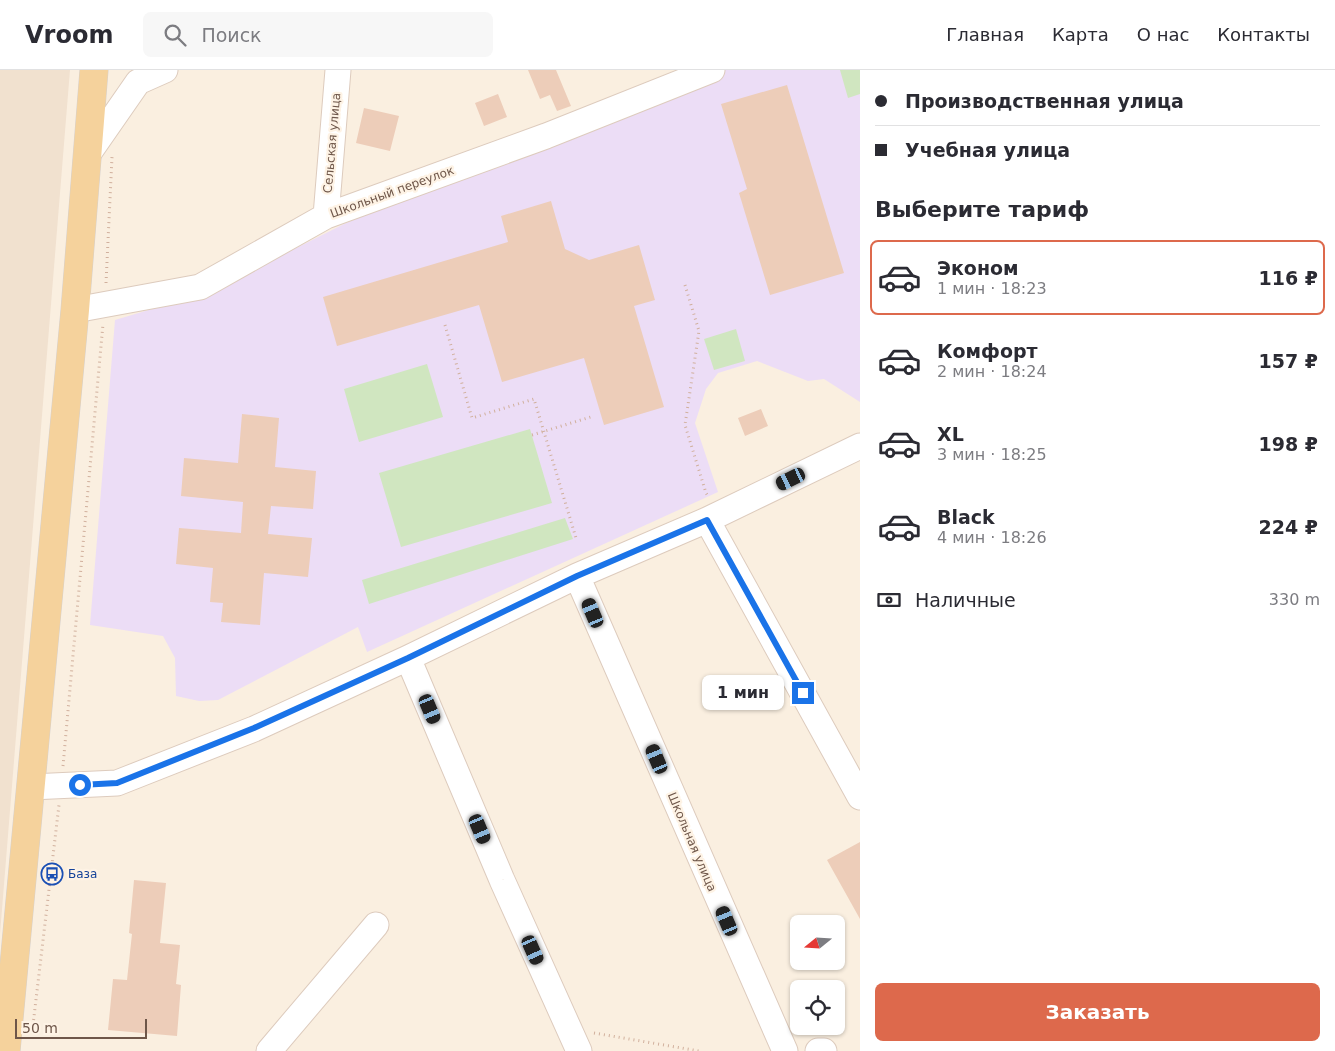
<!DOCTYPE html>
<html lang="ru">
<meta charset="utf-8">
<style>
:root{--surface:#fff;--page:#f7f7f7;--text:#2b2b33;--muted:#7c7c81;--line:#e1e1e2;--accent:#dd694c}
body{margin:0;font-family:"DejaVu Sans",sans-serif;background:var(--page);color:var(--text);height:100vh;display:flex;flex-direction:column;font-size:19px;white-space:nowrap}
*{box-sizing:border-box;margin:0}
p{font-size:16px;color:var(--muted)}
.icon{flex:none;width:28px;height:28px;fill:none;stroke:currentColor;stroke-width:2;stroke-linecap:round;stroke-linejoin:round}
.map{position:relative;flex:1;overflow:hidden}
.details{display:flex;flex-direction:column;background:var(--surface);width:475px}
.details>*{flex:none}
.hud{display:grid;align-content:center;height:110px;padding:0 15px;background:var(--surface)}
.needle{width:32px;rotate:252deg}
.controls{position:absolute;left:790px;top:845px;display:grid;gap:10px}
.controls a{display:grid;place-items:center;width:55px;height:55px;border-radius:8px;background:var(--surface);box-shadow:0 1px 4px #0004;font-size:25px}
.scale{position:absolute;left:15px;bottom:12px;width:132px;box-sizing:border-box;padding-left:5px;border:2px solid #6e5649;border-top:0;font-size:14px;line-height:18px;white-space:nowrap;color:#6e5649;-webkit-text-stroke:4px #fef3e5;paint-order:stroke}
.end{position:absolute;width:22px;height:22px;margin:-11px;border:6px solid #1a73e8;background:#fff;box-shadow:0 0 0 2px #fff}
.from{border-radius:50%}
.bubble{position:absolute;height:35px;border-radius:8px;background:var(--surface);box-shadow:0 1px 4px #0004;font-size:16px;font-weight:700;line-height:35px;text-align:center}
.car{position:absolute;width:15px;height:30px;margin:-15px -8px;border-radius:6px;box-shadow:0 0 4px 1px #0007;background:linear-gradient(#222 24%,#8ab4d8 0 40%,#222 0 76%,#8ab4d8 0 86%,#222 0)}
.hud b{display:flex;align-items:center;gap:18px;height:48px;font-size:19px}
.hud b+b{border-top:1px solid var(--line)}
.hud i{width:12px;height:12px;background:var(--text)}
ul{padding:0;list-style:none}
li{display:flex;align-items:center;gap:15px;height:75px;margin:0 10px 8px;padding:0 5px;border:2px solid transparent;border-radius:8px}
li div{flex:1}
li b{display:block;font-size:19px}
li em{font-style:normal;font-weight:700}
li.current{border-color:var(--accent)}
li>.icon{width:45px;height:45px;stroke-width:1.5}
h2{padding:0 15px;font-size:22px;line-height:60px}
.pay{display:flex;align-items:center;gap:12px;height:55px;padding:0 15px;font-size:19px}
.pay p{margin-inline-start:auto}
.button{display:flex;gap:10px;margin-top:auto;padding:10px 15px}
.button a{flex:1;height:58px;border-radius:8px;background:var(--accent);color:#fff;font-size:20px;font-weight:700;line-height:58px;text-align:center}
header{display:flex;align-items:center;gap:30px;box-sizing:border-box;height:70px;padding:0 25px;background:var(--surface);border-bottom:1px solid var(--line)}
header strong{font-size:24px}
nav{display:flex;gap:28px;margin-inline-start:auto;font-size:18px}
.search{width:350px;height:45px;background:var(--page);display:flex;align-items:center;gap:12px;box-sizing:border-box;padding:0 18px;border-radius:8px;color:var(--muted);font-size:19px}
main{display:flex;flex:1;min-height:0}
.map>svg:first-child{display:block}
</style>
<header>
<strong>Vroom</strong>
<div class="search"><svg class="icon" aria-label="search" viewBox="0 0 24 24"><circle cx="10" cy="10" r="6"/><path d="M15 15l6 6"/></svg>Поиск</div>
<nav><a>Главная</a><a>Карта</a><a>О нас</a><a>Контакты</a></nav>
</header>
<main>
<div class="map">
<svg width="860" height="981" viewBox="0 0 860 981">
<rect width="100%" height="100%" fill="#faefe0"/>
<!-- residential -->
<path fill="#f1e1cf" d="M0,0H70L0,864Z"/>
<!-- education -->
<path fill="#ecddf6" d="M719,0H860V332L824,309L808,311L757,291L718,303L706,319L695,353L718,422L367,582L358,557L218,630L199,631L176,626L175,588L163,566L90,555L115,250L209,222L344,154Z"/>
<!-- green -->
<path fill="#d0e6c0" d="M840,0H860V24L848,28Z
M736,259L745,291L714,300L704,269Z
M427,294L443,347L359,372L344,319Z
M530,359L552,433L401,477L379,403Z
M565,448L573,469L369,534L362,510Z"/>
<!-- building -->
<path fill="#edcdb9" d="M528,0H556L571,36L557,41L550,25L540,29Z
M787,15L844,203L770,225L739,123L747,119L721,34Z
M498,24L507,47L484,56L475,33Z
M364,38L399,46L390,81L356,73Z
M551,131L565,179L589,190L639,175L655,230L634,236L664,337L604,355L584,288L502,312L479,235L337,276L323,227L508,172L501,146Z
M761,339L768,356L745,366L738,348Z
M242,344L279,348L275,397L316,401L313,439L271,436L268,464L312,468L308,507L264,503L260,555L221,552L223,533L210,532L213,498L176,494L179,458L241,463L243,432L181,426L184,388L238,393Z
M860,772V849L827,790Z
M134,810L166,813L160,873L180,875L176,914L181,915L177,966L108,960L113,909L127,910L132,864L129,863Z"/>
<g fill="none" stroke-linecap="round" stroke-linejoin="round">
<!-- minor casing -->
<g stroke="#ddcbbd" stroke-width="27">
<path id="minor" d="M88,84L138,12L165,0
M326,146L338,0
M75,240L200,217L326,146L546,66L712,0
M707,450L860,727
M577,506L785,981
M408,588L502,810L579,981
M31,717L117,713L254,659L408,588L577,506L707,450L860,376
M269,981L376,855
M818,981H824"/>
</g>
<!-- major casing -->
<g stroke="#d6d0cc" stroke-width="29">
<path id="major" d="M6,981L75,240L94,0"/>
</g>
<!-- path -->
<path stroke="#d1b09d" stroke-width="3" stroke-dasharray="1 4" stroke-linecap="butt" d="M106,213L112,87
M685,215L699,261L685,355L706,423L708,426
M445,255L472,348L534,329L576,468
M532,365L594,346
M63,696L103,254
M33,955L59,735
M594,963L699,981"/>
<!-- minor -->
<use href="#minor" stroke="#fff" stroke-width="25"/>
<!-- major -->
<use href="#major" stroke="#f5d29c" stroke-width="28"/>
</g>
<g fill="none" stroke-linecap="round" stroke-linejoin="round">
<!-- route -->
<path stroke="#1a73e8" stroke-width="6" d="M80,715L117,713L254,658L408,588L577,506L707,450L803,623"/>
</g>
<!-- icons -->
<defs>
<g id="bus-ring" transform="scale(1.125)"><circle r="9.5" fill="#fef3e5" stroke="#1a4fb4" stroke-width="1.5"/><path d="M-5-6H5V4H4V6H2V4H-2V6H-4V4H-5ZM-3.5-4V0h7V-4ZM-3.5 1.2v1.5H-2V1.2ZM2 1.2v1.5H3.5V1.2Z" fill="#1a4fb4"/></g>
</defs>
<g fill-rule="evenodd">
<use href="#bus-ring" x="52" y="804"/>
</g>
<g text-anchor="middle" dominant-baseline="central" stroke-width="4.5" stroke-linejoin="round" paint-order="stroke">
<!-- street labels -->
<g font-size="12" fill="#6e5649" stroke="#fef3e5">
<text transform="translate(332 73) rotate(-85)">Сельская улица</text>
<text transform="translate(392 122) rotate(-20)">Школьный переулок</text>
<text transform="translate(692 772) rotate(67)">Школьная улица</text>
</g>
<!-- transit labels -->
<g font-size="12" fill="#164399" stroke="#fef3e5" text-anchor="start">
<text x="68" y="804">База</text>
</g>
</g>
</svg>
<div class="controls">
<a><svg class="needle" viewBox="-14 -14 28 28"><path d="M0-13l5 13h-10z" fill="#e53935"/><path d="M0 13l5-13h-10z" fill="#7c7c81"/></svg></a>
<a><svg class="icon" aria-label="locate" viewBox="0 0 24 24"><circle cx="12" cy="12" r="6"/><path d="M12 2v4M12 18v4M2 12h4M18 12h4"/></svg></a>
</div>
<div class="scale">50 m</div>
<i class="end from" style="left:80px;top:715px"></i>
<i class="end" style="left:803px;top:623px"></i>
<div class="bubble" style="left:702px;top:605px;width:82px">1 мин</div>
<i class="car" style="left:791px;top:409px;rotate:244deg"></i>
<i class="car" style="left:593px;top:543px;rotate:337deg"></i>
<i class="car" style="left:430px;top:639px;rotate:157deg"></i>
<i class="car" style="left:657px;top:689px;rotate:337deg"></i>
<i class="car" style="left:480px;top:759px;rotate:157deg"></i>
<i class="car" style="left:727px;top:851px;rotate:337deg"></i>
<i class="car" style="left:533px;top:880px;rotate:156deg"></i>
</div>
<section class="details">
<div class="hud">
<b><i class="from"></i>Производственная улица</b>
<b><i></i>Учебная улица</b>
</div>
<h2>Выберите тариф</h2>
<ul>
<li class="current"><svg class="icon" aria-label="car" viewBox="0 0 24 24"><path d="M5 17H2v-5l4-1 3-4h7l3 4 3 1v5h-3M9 17h6M6 11h13"/><circle cx="7" cy="17" r="2"/><circle cx="17" cy="17" r="2"/></svg><div><b>Эконом</b><p>1 мин · 18:23</p></div><em>116 ₽</em></li>
<li><svg class="icon" aria-label="car" viewBox="0 0 24 24"><path d="M5 17H2v-5l4-1 3-4h7l3 4 3 1v5h-3M9 17h6M6 11h13"/><circle cx="7" cy="17" r="2"/><circle cx="17" cy="17" r="2"/></svg><div><b>Комфорт</b><p>2 мин · 18:24</p></div><em>157 ₽</em></li>
<li><svg class="icon" aria-label="car" viewBox="0 0 24 24"><path d="M5 17H2v-5l4-1 3-4h7l3 4 3 1v5h-3M9 17h6M6 11h13"/><circle cx="7" cy="17" r="2"/><circle cx="17" cy="17" r="2"/></svg><div><b>XL</b><p>3 мин · 18:25</p></div><em>198 ₽</em></li>
<li><svg class="icon" aria-label="car" viewBox="0 0 24 24"><path d="M5 17H2v-5l4-1 3-4h7l3 4 3 1v5h-3M9 17h6M6 11h13"/><circle cx="7" cy="17" r="2"/><circle cx="17" cy="17" r="2"/></svg><div><b>Black</b><p>4 мин · 18:26</p></div><em>224 ₽</em></li>
</ul>
<div class="pay"><svg class="icon" aria-label="cash" viewBox="0 0 24 24"><path d="M3 7h18v10H3z"/><circle cx="12" cy="12" r="2"/></svg>Наличные<p>330 m</p></div>
<div class="button"><a>Заказать</a></div>
</section>
</main>
